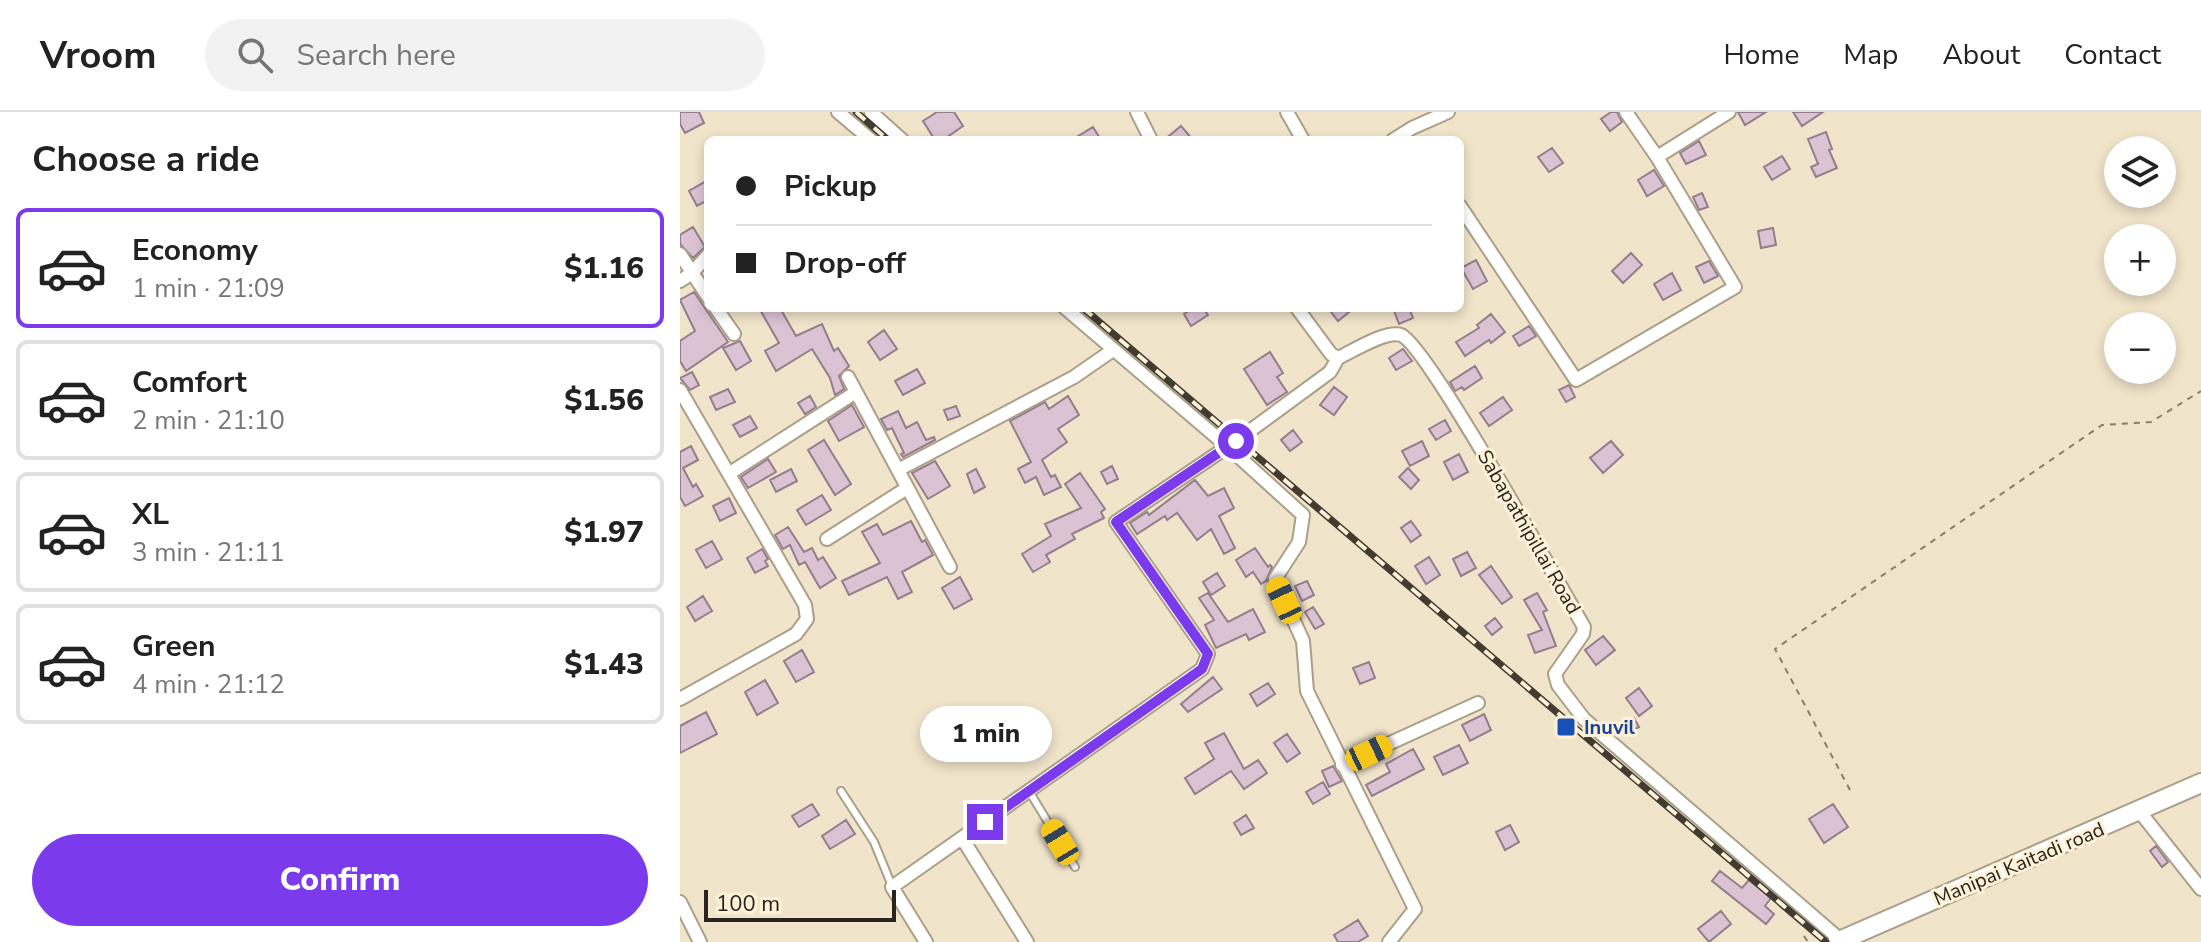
<!DOCTYPE html>
<meta charset="utf-8">
<style>
:root{--surface:#fff;--page:#f2f2f2;--text:#222;--muted:#767676;--line:#e0e0e0;--accent:#7c3aed}
body{margin:0;font-family:"Nunito Sans",sans-serif;background:var(--page);color:var(--text);height:100vh;display:flex;flex-direction:column;font-size:30px;white-space:nowrap}
*{box-sizing:border-box;margin:0}
p{font-size:26px;color:var(--muted)}
.icon{flex:none;width:44px;height:44px;fill:none;stroke:currentColor;stroke-width:2;stroke-linecap:round;stroke-linejoin:round}
.map{position:relative;flex:1;overflow:hidden}
.side{display:flex;flex-direction:column;background:var(--surface);width:680px}
.side>*{flex:none}
.banner{position:absolute;left:24px;top:24px;width:760px;height:176px;border-radius:12px;box-shadow:0 4px 12px #0003;display:grid;align-content:center;height:176px;padding:0 32px;background:var(--surface)}
.fabs{position:absolute;left:1424px;top:24px;display:grid;gap:16px}
.fabs a{display:grid;place-items:center;width:72px;height:72px;border-radius:50%;background:var(--surface);box-shadow:0 4px 12px #0003;font-size:40px}
.scale{position:absolute;left:24px;bottom:20px;width:192px;box-sizing:border-box;padding-left:8px;border:4px solid #2a251c;border-top:0;font-size:22px;line-height:28px;white-space:nowrap;color:#2a251c;-webkit-text-stroke:6px #fdf1d7;paint-order:stroke}
.end{position:absolute;width:36px;height:36px;margin:-18px;border:10px solid #7c3aed;background:#fff;box-shadow:0 0 0 4px #fff}
.from{border-radius:50%}
.bubble{position:absolute;height:56px;border-radius:28px;background:var(--surface);box-shadow:0 4px 12px #0003;font-size:26px;font-weight:800;line-height:56px;text-align:center}
.car{position:absolute;width:24px;height:48px;margin:-24px -12px;border-radius:10px;box-shadow:0 0 6px 2px #0007;background:linear-gradient(#f5c518 24%,#345 0 40%,#f5c518 0 76%,#345 0 86%,#f5c518 0)}
.banner b{display:flex;align-items:center;gap:28px;height:76px;font-size:30px}
.banner b+b{border-top:2px solid var(--line)}
.banner i{width:20px;height:20px;background:var(--text)}
ul{padding:0;list-style:none}
li{display:flex;align-items:center;gap:24px;height:120px;margin:0 16px 12px;padding:0 16px;border:4px solid var(--line);border-radius:12px}
li div{flex:1}
li b{display:block;font-size:30px}
li em{font-style:normal;font-weight:800}
li.selected{border-color:var(--accent)}
li>.icon{width:72px;height:72px;stroke-width:1.5}
h2{padding:0 32px;font-size:36px;line-height:96px}
.button{display:flex;gap:16px;margin-top:auto;padding:16px 32px}
.button a{flex:1;height:92px;border-radius:48px;background:var(--accent);color:#fff;font-size:32px;font-weight:800;line-height:92px;text-align:center}
header{display:flex;align-items:center;gap:48px;box-sizing:border-box;height:112px;padding:0 40px;background:var(--surface);border-bottom:2px solid var(--line)}
header strong{font-size:38px}
nav{display:flex;gap:44px;margin-inline-start:auto;font-size:28px}
.search{width:560px;height:72px;background:var(--page);display:flex;align-items:center;gap:20px;box-sizing:border-box;padding:0 28px;border-radius:44px;color:var(--muted);font-size:30px}
main{display:flex;flex:1;min-height:0}
.map>svg:first-child{display:block}
</style>
<header>
<strong>Vroom</strong>
<div class="search"><svg class="icon" aria-label="search" viewBox="0 0 24 24"><circle cx="10" cy="10" r="6"/><path d="M15 15l6 6"/></svg>Search here</div>
<nav><a>Home</a><a>Map</a><a>About</a><a>Contact</a></nav>
</header>
<main>
<section class="side">
<h2>Choose a ride</h2>
<ul>
<li class="selected"><svg class="icon" aria-label="car" viewBox="0 0 24 24"><path d="M5 17H2v-5l4-1 3-4h7l3 4 3 1v5h-3M9 17h6M6 11h13"/><circle cx="7" cy="17" r="2"/><circle cx="17" cy="17" r="2"/></svg><div><b>Economy</b><p>1 min · 21:09</p></div><em>$1.16</em></li>
<li><svg class="icon" aria-label="car" viewBox="0 0 24 24"><path d="M5 17H2v-5l4-1 3-4h7l3 4 3 1v5h-3M9 17h6M6 11h13"/><circle cx="7" cy="17" r="2"/><circle cx="17" cy="17" r="2"/></svg><div><b>Comfort</b><p>2 min · 21:10</p></div><em>$1.56</em></li>
<li><svg class="icon" aria-label="car" viewBox="0 0 24 24"><path d="M5 17H2v-5l4-1 3-4h7l3 4 3 1v5h-3M9 17h6M6 11h13"/><circle cx="7" cy="17" r="2"/><circle cx="17" cy="17" r="2"/></svg><div><b>XL</b><p>3 min · 21:11</p></div><em>$1.97</em></li>
<li><svg class="icon" aria-label="car" viewBox="0 0 24 24"><path d="M5 17H2v-5l4-1 3-4h7l3 4 3 1v5h-3M9 17h6M6 11h13"/><circle cx="7" cy="17" r="2"/><circle cx="17" cy="17" r="2"/></svg><div><b>Green</b><p>4 min · 21:12</p></div><em>$1.43</em></li>
</ul>
<div class="button"><a>Confirm</a></div>
</section>
<div class="map">
<svg width="1521" height="830" viewBox="0 0 1521 830">
<rect width="100%" height="100%" fill="#f0e4ca"/>
<!-- building -->
<path fill="#dcc3d4" stroke="#947d8d" stroke-width="2" d="M0,0H19L24,11L5,21L0,12Z
M257,0H274L283,14L263,28H255L243,9Z
M931,0H937L942,10L930,19L921,7Z
M1058,0H1086L1065,13Z
M1113,0H1143L1122,14Z
M501,14L513,28H484Z
M413,15L421,28H392Z
M1146,20L1152,37L1149,38L1157,56L1136,65L1131,55L1138,52L1128,27Z
M1019,29L1026,43L1006,52L1000,41Z
M872,36L883,51L869,60L858,45Z
M1102,44L1110,57L1092,68L1084,55Z
M974,58L984,74L967,84L958,68Z
M28,68V88L17,94L9,79Z
M1022,81L1028,95L1019,98L1013,85Z
M13,115L25,135L13,146L0,132V123Z
M1093,116L1096,133L1081,136L1078,119Z
M951,141L962,153L943,171L932,159Z
M796,148L807,169L793,177L781,156Z
M1029,149L1038,164L1024,171L1016,155Z
M992,161L1001,178L983,188L974,172Z
M14,180L48,230L6,259L0,249V229L15,219L0,188Z
M79,196H100L116,224L142,212L154,239L158,236L169,254L159,264L164,277L155,283L150,266L132,237L96,259L85,239L99,231Z
M514,196H523L528,203L511,214L504,202Z
M648,196H674L658,209Z
M713,196H729L733,206L719,212Z
M811,202L825,220L811,231L809,228L785,244L776,230L799,216L797,213Z
M849,214L856,224L839,234L833,224Z
M204,218L217,237L200,248L188,230Z
M60,229L71,249L56,258L43,236Z
M723,237L732,249L716,258L709,246Z
M590,240L603,261L597,265L607,280L587,293L564,257Z
M795,254L802,266L784,278L782,275L775,279L770,270Z
M237,257L245,271L223,283L215,269Z
M12,260L19,273L10,278L0,266Z
M889,273L895,285L886,290L879,278Z
M654,275L667,285L654,303L640,293Z
M48,277L55,290L36,298L30,285Z
M130,284L136,295L125,302L118,291Z
M388,284L399,303L378,317L387,330L362,348L371,365L375,363L381,375L364,383L356,365L345,371L338,357L351,350L330,309L365,290L369,297Z
M823,285L832,298L809,314L800,301Z
M172,293L184,315L159,329L148,309Z
M276,294L280,304L268,308L264,298Z
M218,299L226,316L237,310L246,328L254,325L255,328L223,345L221,342L224,341L212,316L207,318L201,307Z
M70,304L77,316L60,325L53,313Z
M765,308L771,319L756,328L749,317Z
M613,318L622,330L610,339L601,328Z
M144,328L171,372L155,383L128,338Z
M742,329L749,344L730,354L722,339Z
M931,329L943,343L923,361L910,346Z
M11,334L18,348L3,356L13,375L16,372L23,384L5,394L0,385V340Z
M779,342L788,360L773,368L764,350Z
M88,347L96,360L68,376L61,365Z
M255,349L270,374L248,387L232,361Z
M432,354L438,367L427,372L421,360Z
M728,356L739,368L731,377L719,365Z
M111,357L117,369L96,380L90,368Z
M296,357L305,375L294,381L287,362Z
M400,361L425,397L421,400L424,406L392,422L395,427L366,443L370,450L353,460L342,442L371,424L365,412L401,396L385,372Z
M515,368L528,384L544,376L554,396L539,404L555,436L544,442L531,417L517,428L497,401L487,408L485,404L457,422L450,411L467,400L469,403Z
M142,383L151,398L126,413L117,398Z
M49,386L56,401L40,409L33,394Z
M231,409L242,430L245,428L253,443L222,460L232,480L218,487L207,465L169,483L162,469L200,451L182,420L197,412L203,423Z
M731,409L741,423L731,430L721,416Z
M108,415L124,440L132,436L138,448L143,445L156,466L140,476L125,450L119,453L110,433L103,437L95,423Z
M32,429L42,447L26,456L16,438Z
M575,436L588,455L590,453L592,455L586,469L581,472L573,460L566,465L556,448Z
M82,437L88,447L85,449L88,454L75,461L67,446Z
M787,440L796,456L781,464L773,447Z
M749,445L760,463L746,472L735,454Z
M811,454L832,485L822,492L799,463Z
M537,461L545,474L531,483L523,470Z
M280,465L292,487L274,497L262,476Z
M627,469L634,483L622,489L615,474Z
M528,481L548,510L573,497L585,520L569,528L566,522L536,536L525,513L534,508L519,486Z
M857,481L867,498L863,500L876,534L855,541L848,523L862,518L844,488Z
M23,484L32,499L15,509L7,495Z
M633,495L644,512L635,517L625,500Z
M815,506L822,515L812,523L805,514Z
M923,524L935,538L916,553L905,538Z
M122,538L134,560L116,570L104,549Z
M689,550L695,566L680,572L673,556Z
M533,565L542,577L508,600L501,592Z
M85,568L98,591L77,603L65,580Z
M588,571L595,582L577,594L570,582Z
M959,576L972,594L959,604L946,586Z
M26,600L37,622L0,641V614Z
M804,602L811,618L790,629L782,613Z
M954,606L959,615L947,621L943,612Z
M544,621L564,657L578,648L587,661L564,677L551,659L515,682L505,666L534,647L525,631Z
M607,622L620,641L607,650L594,631Z
M779,633L788,651L763,663L754,645Z
M733,637L744,657L692,684L686,673L710,660L706,652Z
M653,654L662,669L649,675L642,659Z
M643,670L650,682L633,692L626,680Z
M132,692L139,703L119,715L112,704Z
M1153,692L1168,715L1144,731L1129,707Z
M566,703L574,716L561,723L554,711Z
M166,708L175,722L150,737L142,724Z
M830,713L839,730L825,738L816,720Z
M1476,734L1488,750L1482,755L1470,739Z
M1040,759L1062,776L1069,768L1091,786L1085,794L1094,802L1086,812L1032,769Z
M1041,799L1051,812L1029,830L1018,817Z
M678,808L688,824L678,830H658L654,823Z"/>
<g fill="none" stroke-linecap="round" stroke-linejoin="round">
<!-- lane casing -->
<g stroke="#aa9f87" stroke-width="10">
<path id="lane" d="M161,679L194,730L212,774
M349,679L395,755"/>
</g>
<!-- street casing -->
<g stroke="#aa9f87" stroke-width="16">
<path id="street" d="M158,0L191,28
M191,0L222,28
M457,0L471,28
M607,0L623,28
M946,0L977,45L1049,0
M713,28L732,16L768,0
M780,94L896,268L1055,175L977,45
M0,142L28,185
M0,169L12,161L28,143
M36,196L54,222
M385,196L548,335L623,403L619,430L595,467L623,529L627,579L735,797L709,830
M617,196L651,242L658,246C673,239 706,218 721,223C747,233 880,475 904,515L903,522L875,562L878,573L904,607L1163,830
M168,265L270,455
M0,278L125,493L127,507L116,522L0,587
M218,358L394,265L433,238
M50,361L176,280
M147,427L227,376
M662,653L798,591
M1460,700L1521,777
M282,726L347,830
M0,790L20,830
M246,830L212,775L522,557L528,542L436,410L556,329L650,260L658,246"/>
</g>
<!-- secondary casing -->
<g stroke="#aa9f87" stroke-width="22">
<path id="secondary" d="M1157,830L1521,671"/>
</g>
<!-- path -->
<path stroke="#877f6e" stroke-width="2" stroke-dasharray="6 6" stroke-linecap="butt" d="M1170,678L1095,537L1422,313L1471,310L1521,279
M1124,824L1128,830"/>
<!-- lane -->
<use href="#lane" stroke="#fff" stroke-width="6"/>
<!-- street -->
<use href="#street" stroke="#fff" stroke-width="12"/>
<!-- secondary -->
<use href="#secondary" stroke="#fff" stroke-width="18"/>
<!-- rail casing -->
<g stroke="#413b30" stroke-width="7">
<path id="rail" d="M176,0L208,28
M403,196L1146,830"/>
</g>
<!-- rail -->
<use href="#rail" stroke="#fdf1d7" stroke-width="4" stroke-dasharray="12" stroke-linecap="butt"/>
</g>
<g fill="none" stroke-linecap="round" stroke-linejoin="round">
<!-- route -->
<path stroke="#7c3aed" stroke-width="10" d="M305,710L522,557L528,542L436,410L556,329"/>
</g>
<!-- markers -->
<rect fill="#1a4fb4" stroke="#fdf1d7" stroke-width="3" x="876" y="605" width="20" height="20" rx="4"/>
<g text-anchor="middle" dominant-baseline="central" stroke-width="6" stroke-linejoin="round" paint-order="stroke">
<!-- street labels -->
<g font-size="20" fill="#2a251c" stroke="#fdf1d7">
<text transform="translate(849 420) rotate(60)">Sabapathipillai Road</text>
<text transform="translate(1339 752) rotate(-23)">Manipai Kaitadi road</text>
</g>
<!-- transit labels -->
<g font-size="20" font-weight="bold" fill="#164399" stroke="#fdf1d7" text-anchor="start">
<text x="904" y="615">Inuvil</text>
</g>
</g>
</svg>
<div class="fabs">
<a><svg class="icon" aria-label="layers" viewBox="0 0 24 24"><path d="M12 4l9 5-9 5-9-5zM3 14l9 5 9-5"/></svg></a>
<a>+</a>
<a>−</a>
</div>
<div class="scale">100 m</div>
<i class="end from" style="left:556px;top:329px"></i>
<i class="end" style="left:305px;top:710px"></i>
<div class="bubble" style="left:240px;top:594px;width:132px">1 min</div>
<i class="car" style="left:604px;top:488px;rotate:335deg"></i>
<i class="car" style="left:689px;top:641px;rotate:65deg"></i>
<i class="car" style="left:380px;top:730px;rotate:329deg"></i>
<div class="banner">
<b><i class="from"></i>Pickup</b>
<b><i></i>Drop-off</b>
</div>
</div>
</main>
